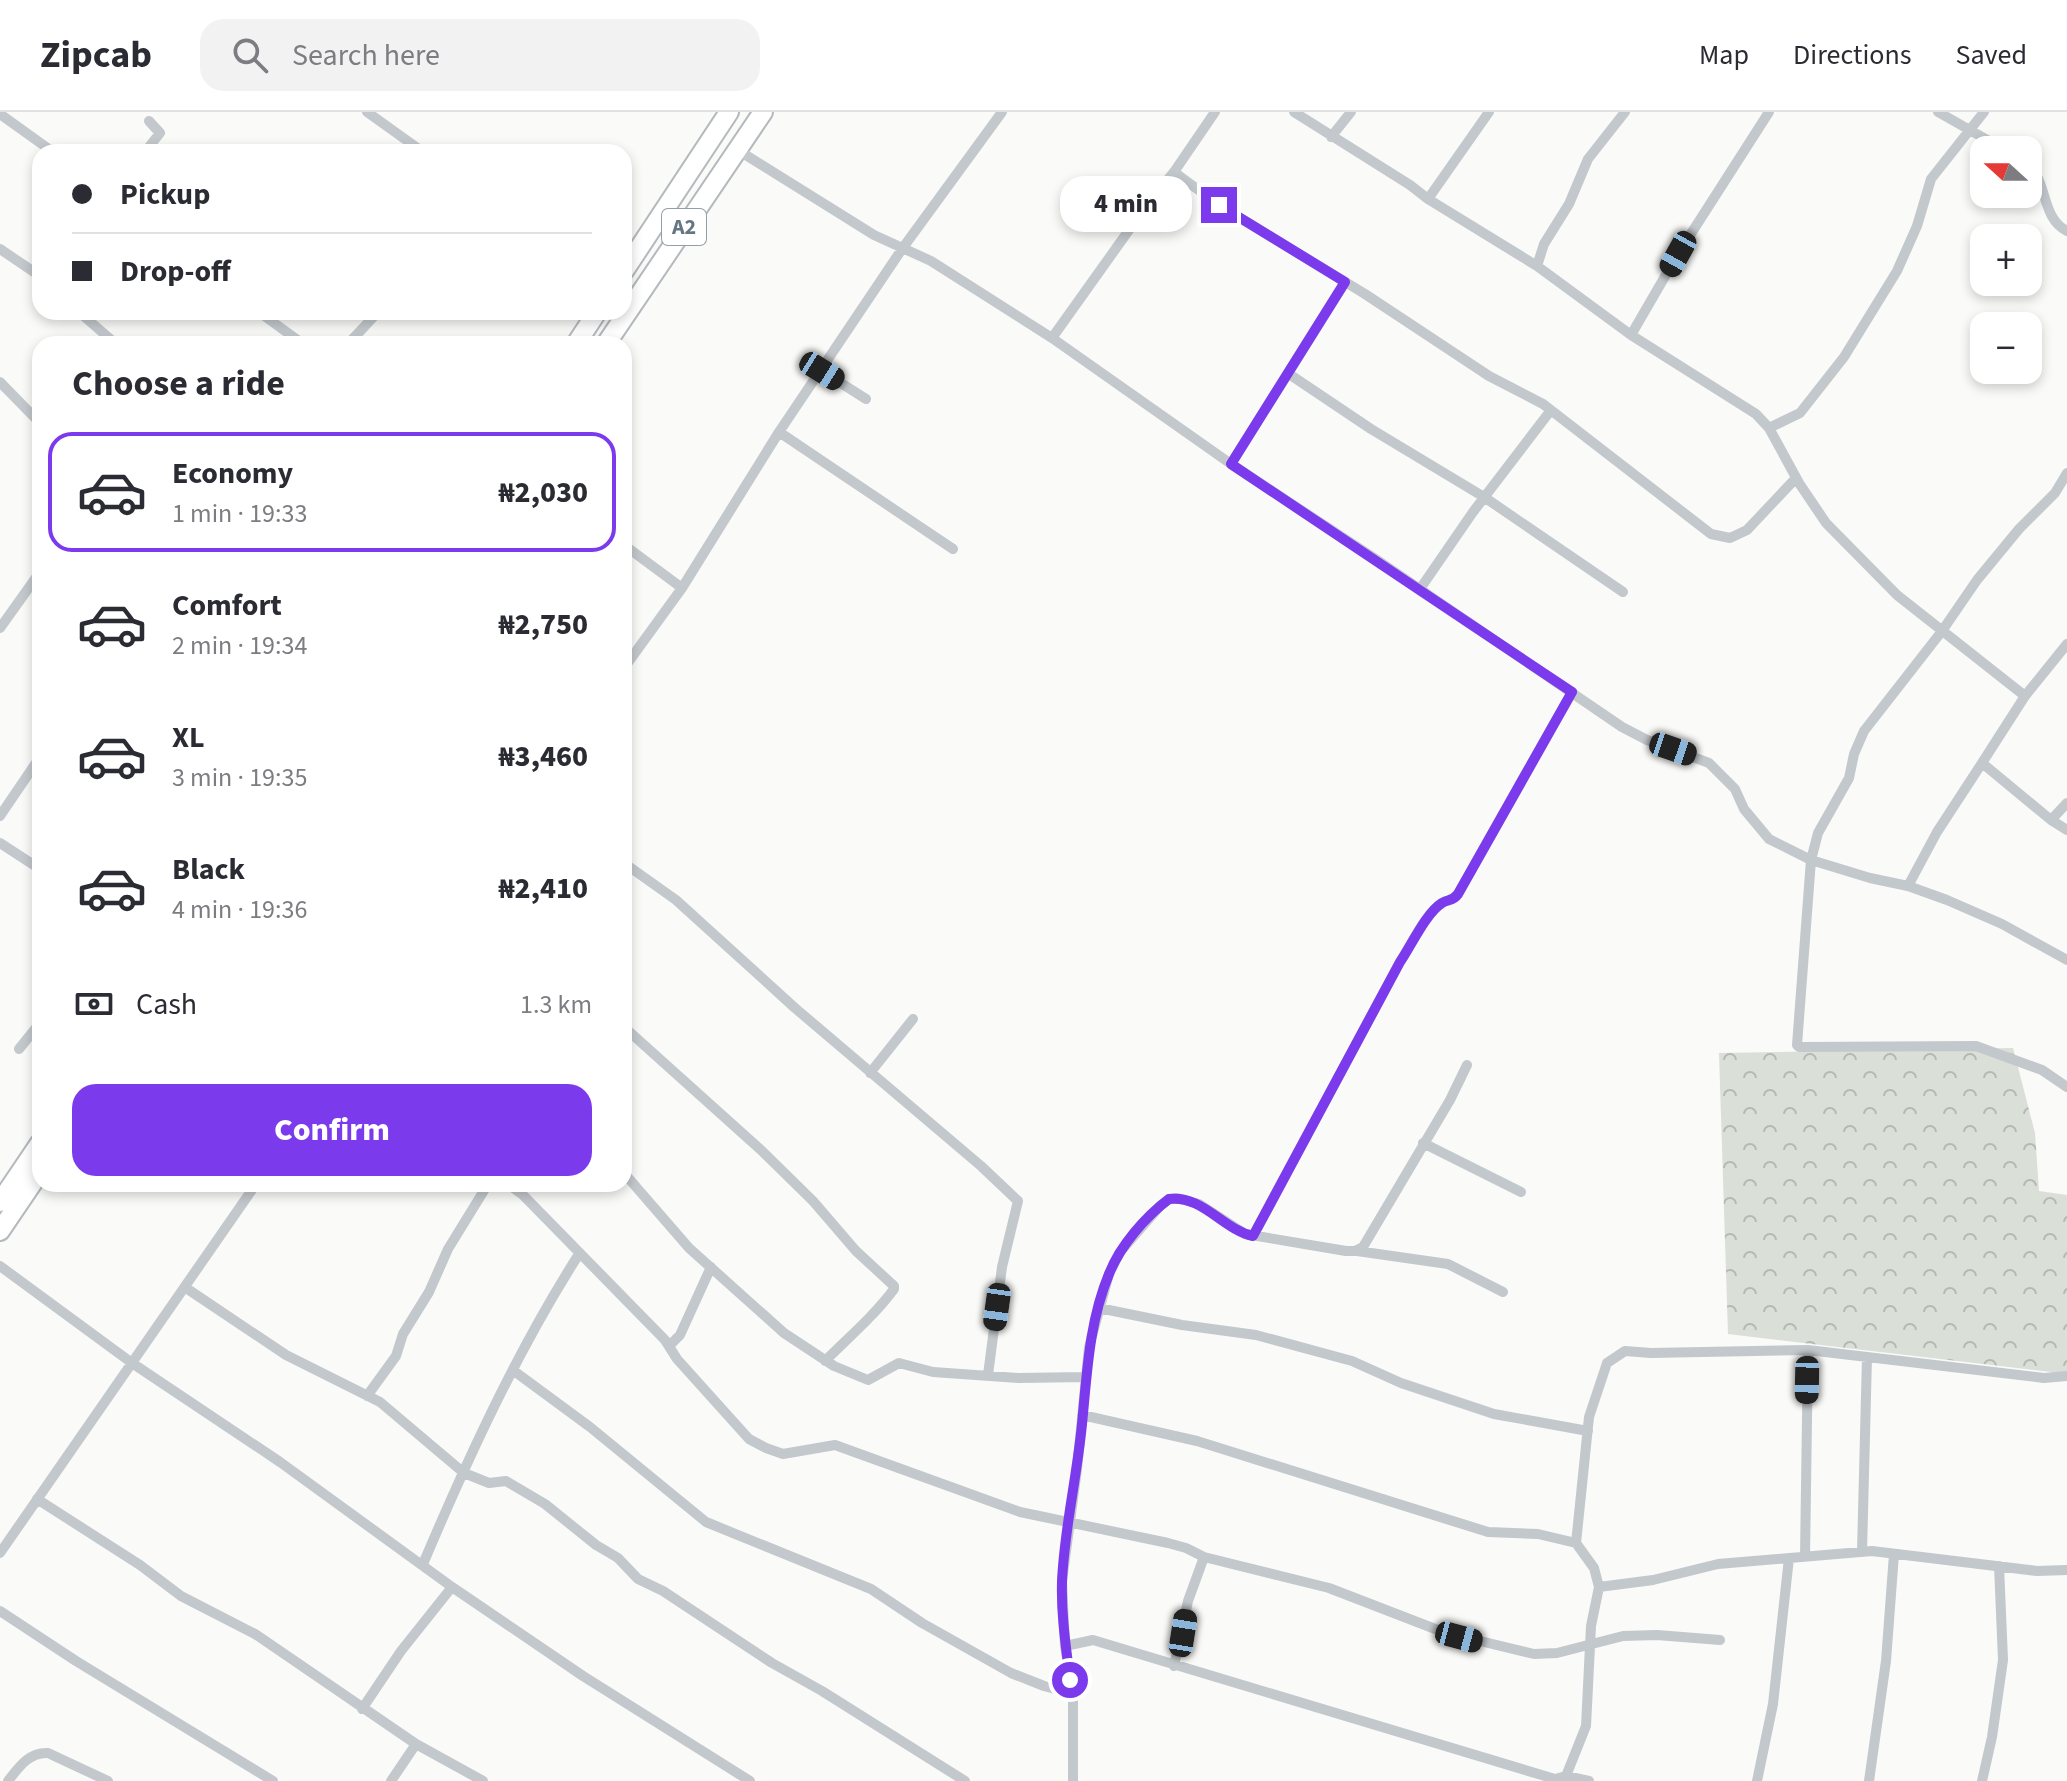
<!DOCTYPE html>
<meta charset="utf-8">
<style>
:root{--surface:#fff;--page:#f2f2f3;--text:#2b2b33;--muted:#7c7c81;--line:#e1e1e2;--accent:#7c3aed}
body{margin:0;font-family:"Source Sans 3",sans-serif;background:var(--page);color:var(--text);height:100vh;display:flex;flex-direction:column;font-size:30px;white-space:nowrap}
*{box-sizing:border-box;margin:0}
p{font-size:26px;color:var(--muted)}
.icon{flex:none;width:44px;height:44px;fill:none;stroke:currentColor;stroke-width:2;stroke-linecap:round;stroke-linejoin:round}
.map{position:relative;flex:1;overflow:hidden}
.drawer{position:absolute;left:32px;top:224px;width:600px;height:856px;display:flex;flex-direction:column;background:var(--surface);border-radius:24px;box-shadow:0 4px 12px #0003}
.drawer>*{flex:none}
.top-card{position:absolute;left:32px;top:32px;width:600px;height:176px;border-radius:24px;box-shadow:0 4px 12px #0003;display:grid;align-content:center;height:176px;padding:0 40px;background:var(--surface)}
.needle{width:52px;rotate:291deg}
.fabs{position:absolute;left:1970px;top:24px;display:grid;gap:16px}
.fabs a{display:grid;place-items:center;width:72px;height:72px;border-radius:16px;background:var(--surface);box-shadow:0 4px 12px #0003;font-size:40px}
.end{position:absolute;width:36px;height:36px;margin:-18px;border:10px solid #7c3aed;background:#fff;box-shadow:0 0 0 4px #fff}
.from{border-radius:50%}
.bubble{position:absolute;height:56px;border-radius:24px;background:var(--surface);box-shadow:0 4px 12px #0003;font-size:26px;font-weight:800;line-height:56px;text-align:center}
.car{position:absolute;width:24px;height:48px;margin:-24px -12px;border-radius:10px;box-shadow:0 0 6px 2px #0007;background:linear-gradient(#222 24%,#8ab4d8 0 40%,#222 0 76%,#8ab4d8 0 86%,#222 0)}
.top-card b{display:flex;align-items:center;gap:28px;height:76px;font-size:30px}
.top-card b+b{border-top:2px solid var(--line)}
.top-card i{width:20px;height:20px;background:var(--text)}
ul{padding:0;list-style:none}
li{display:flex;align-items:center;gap:24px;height:120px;margin:0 16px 12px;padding:0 24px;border:4px solid transparent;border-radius:24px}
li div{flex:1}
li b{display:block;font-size:30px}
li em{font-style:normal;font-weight:800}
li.on{border-color:var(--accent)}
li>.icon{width:72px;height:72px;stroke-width:1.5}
h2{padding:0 40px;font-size:36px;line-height:96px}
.pay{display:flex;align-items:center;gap:20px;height:88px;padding:0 40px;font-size:30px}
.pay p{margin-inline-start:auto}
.primary-button{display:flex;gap:16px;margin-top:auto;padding:16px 40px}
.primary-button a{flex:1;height:92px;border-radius:24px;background:var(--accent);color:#fff;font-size:32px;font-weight:800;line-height:92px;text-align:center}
header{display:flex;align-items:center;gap:48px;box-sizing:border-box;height:112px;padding:0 40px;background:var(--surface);border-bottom:2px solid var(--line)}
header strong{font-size:38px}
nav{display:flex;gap:44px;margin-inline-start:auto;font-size:28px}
.search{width:560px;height:72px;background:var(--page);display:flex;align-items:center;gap:20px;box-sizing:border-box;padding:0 28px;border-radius:24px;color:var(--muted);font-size:30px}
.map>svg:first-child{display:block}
</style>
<header>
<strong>Zipcab</strong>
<div class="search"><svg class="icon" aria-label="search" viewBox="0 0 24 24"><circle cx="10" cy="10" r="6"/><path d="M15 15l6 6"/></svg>Search here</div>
<nav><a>Map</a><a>Directions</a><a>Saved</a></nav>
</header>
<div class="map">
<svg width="2067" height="1669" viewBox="0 0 2067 1669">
<defs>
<pattern id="forest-crowns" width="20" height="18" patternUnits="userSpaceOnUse" patternTransform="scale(2)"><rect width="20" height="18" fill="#dadfd7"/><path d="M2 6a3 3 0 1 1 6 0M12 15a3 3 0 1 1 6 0" fill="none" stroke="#b4b9b4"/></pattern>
</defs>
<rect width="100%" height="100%" fill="#fafaf8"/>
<!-- forest -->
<path fill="url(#forest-crowns)" d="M2013,936L2035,1021L2039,1079L2067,1083V1262L1728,1222L1719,941Z"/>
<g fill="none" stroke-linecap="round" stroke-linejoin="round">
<!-- trunk casing -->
<g stroke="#b4b9bd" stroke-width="22">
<path id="trunk" d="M624,159L729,0
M576,232L597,200
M606,232L763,0
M0,1090L40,1031
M0,1119L40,1060"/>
</g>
<!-- minor -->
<path stroke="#c3c8cc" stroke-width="10" d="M367,0L423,40
M1294,0L1410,73L1428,87L1537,154L1631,223L1756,302L1769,316L1799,371L1826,411L1897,483L2025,584
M1938,0L2005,38
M0,2L53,40
M1331,25L1351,0
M736,37L874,123L931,149L1052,226L1144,97L1174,60L1215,0
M145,40L160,21L149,9
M2028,52C2048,70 2041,106 2067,119
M1174,60L1219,93L1365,182L1489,264L1543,292L1711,422L1730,426L1747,418L1796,366
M1428,87L1489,0
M0,137L40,164
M1537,154L1544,132L1569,92L1588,47L1625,0
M79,200L116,232
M259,200L303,232
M1631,223L1678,142L1769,0
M1052,226L1231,352L1345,170
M348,232L378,200
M822,259L866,287
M1289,262L1371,317L1484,385L1623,480
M0,270L40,311
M1769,316L1800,301L1844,245L1897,159L1917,114L1931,67L1984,0
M779,320L953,437
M1231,352L1377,448L1622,615L1647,628L1709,651L1735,677L1744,697L1769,727L1811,748L1797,933L1799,935L1976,934L2042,958L2067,975
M2067,361L2055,381L2019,417L1977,468L1942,519L1864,619L1854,642L1849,666L1818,721L1811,748L1870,766L1908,774L1947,788L2002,812L2067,848
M624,433L682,476
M1420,477L1473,400L1551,298
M0,516L40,460
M2067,532L2025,584L1982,651L2051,708L2067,691
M624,556L682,476L779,320L902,137L1002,0
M0,704L40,645
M2051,708L2067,718
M0,731L40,757
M624,751L676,788L795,896L981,1054L1018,1089L1002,1155L988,1263
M1908,774L1937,720L1982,651
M624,915L761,1038L813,1089L856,1139L894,1174V1177C874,1204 849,1225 825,1249
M19,937L40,911
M870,961L913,907
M1423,1031L1521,1080
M624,1061L689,1136L784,1221L834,1254L868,1268L899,1251L933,1260L1019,1266L1085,1265
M508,1072L523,1083L665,1228L677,1247L749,1327L766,1336L783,1342L835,1333L1020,1400L1168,1431L1186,1436L1204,1445L1188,1489L1174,1554
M1253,1124L1400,850C1412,832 1424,803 1442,791C1449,787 1453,789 1458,782L1572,580
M1357,1139L1448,1152L1503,1180
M0,1154L132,1251L280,1350L452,1475L583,1564L750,1669
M186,1176L286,1243L380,1290L464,1361L489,1371L506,1369L545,1392L596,1433L618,1446L638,1467L663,1479L772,1551L822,1579L965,1669
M1099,1196L1182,1213L1256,1223L1352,1249L1401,1271L1494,1302L1588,1319
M669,1234L680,1223L711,1155
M514,1259L590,1315L706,1410L871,1477L922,1511L1011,1561L1044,1574L1073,1582
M367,1284L396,1244L403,1222L429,1180L448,1137L488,1072
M1082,1303L1197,1329L1488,1420L1538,1422L1576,1431
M37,1387L140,1453L181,1484L255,1522L416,1632L483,1669
M1862,1440L1867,1245
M0,1441L256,1072
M1204,1445L1329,1476L1443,1520L1534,1542L1557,1541L1623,1524L1657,1523L1720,1528
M1805,1445L1808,1238
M423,1452C468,1346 517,1239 579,1142
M1599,1475L1653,1468L1718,1452L1872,1439L2037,1459L2067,1458
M0,1499L76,1549L273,1669
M1065,1534L1062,1469L1077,1357L1089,1235L1109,1162L1120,1140L1161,1093L1169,1087L1177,1086L1199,1092L1245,1122L1346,1139H1355L1363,1135L1450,988L1467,953
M362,1597L401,1539L452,1475
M1566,1664L1589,1669
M8,1669C19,1655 29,1640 48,1641L108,1669
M391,1669L416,1632
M1073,1669V1582L1065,1534L1093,1528L1555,1667L1566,1664L1586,1614L1591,1514L1599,1475L1594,1456L1576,1431L1589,1305L1607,1251L1625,1239L1651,1241L1808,1238L2044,1266L2067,1264
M1757,1669L1773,1592L1789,1446
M1869,1669L1886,1549L1894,1442
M1982,1669L1992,1625L2003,1548L1999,1454"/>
<!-- trunk -->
<use href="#trunk" stroke="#fff" stroke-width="18"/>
</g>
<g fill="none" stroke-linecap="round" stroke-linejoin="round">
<!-- route -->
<path stroke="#7c3aed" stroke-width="10" d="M1070,1568C1066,1535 1061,1503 1062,1470C1064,1418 1077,1365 1082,1312C1087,1262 1089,1210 1109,1162C1120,1134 1145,1105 1169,1087C1203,1083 1222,1117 1253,1124L1400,850C1411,834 1426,801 1442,791C1449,787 1453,789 1458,782L1572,580L1231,352L1345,170L1219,93"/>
</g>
<g text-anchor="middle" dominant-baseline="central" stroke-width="8" stroke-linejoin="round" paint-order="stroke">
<!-- shield labels -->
<rect fill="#fff" stroke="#939fa8" stroke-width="2" x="662" y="97" width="44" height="36" rx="6"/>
<g font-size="22" font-weight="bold" fill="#657683">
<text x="684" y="115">A2</text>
</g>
</g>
</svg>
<div class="fabs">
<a><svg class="needle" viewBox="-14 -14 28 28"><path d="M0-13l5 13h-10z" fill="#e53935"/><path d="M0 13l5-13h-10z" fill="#7c7c81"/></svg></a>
<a>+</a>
<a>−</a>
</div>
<i class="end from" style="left:1070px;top:1568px"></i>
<i class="end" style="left:1219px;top:93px"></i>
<div class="bubble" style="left:1060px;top:64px;width:132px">4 min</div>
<i class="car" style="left:1678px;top:142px;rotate:209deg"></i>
<i class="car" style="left:822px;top:259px;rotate:122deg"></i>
<i class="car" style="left:1673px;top:637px;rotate:109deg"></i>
<i class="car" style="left:997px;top:1195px;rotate:188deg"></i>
<i class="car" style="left:1807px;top:1268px;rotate:181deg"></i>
<i class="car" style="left:1183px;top:1521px;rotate:9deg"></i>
<i class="car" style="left:1459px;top:1525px;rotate:105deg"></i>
<div class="top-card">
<b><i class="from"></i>Pickup</b>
<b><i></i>Drop-off</b>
</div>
<section class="drawer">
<h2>Choose a ride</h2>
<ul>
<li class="on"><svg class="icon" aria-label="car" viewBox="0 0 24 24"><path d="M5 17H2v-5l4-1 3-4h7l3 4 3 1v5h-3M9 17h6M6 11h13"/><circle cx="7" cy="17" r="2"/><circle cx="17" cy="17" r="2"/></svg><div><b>Economy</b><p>1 min · 19:33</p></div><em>₦2,030</em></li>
<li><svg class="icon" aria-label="car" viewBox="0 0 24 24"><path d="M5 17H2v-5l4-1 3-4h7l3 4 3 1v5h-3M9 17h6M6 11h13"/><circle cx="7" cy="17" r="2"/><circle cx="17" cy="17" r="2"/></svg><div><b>Comfort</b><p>2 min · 19:34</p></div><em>₦2,750</em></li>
<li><svg class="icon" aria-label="car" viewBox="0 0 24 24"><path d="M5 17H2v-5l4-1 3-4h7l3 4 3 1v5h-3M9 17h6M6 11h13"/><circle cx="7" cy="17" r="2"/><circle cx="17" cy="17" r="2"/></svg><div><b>XL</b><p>3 min · 19:35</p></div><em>₦3,460</em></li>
<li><svg class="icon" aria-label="car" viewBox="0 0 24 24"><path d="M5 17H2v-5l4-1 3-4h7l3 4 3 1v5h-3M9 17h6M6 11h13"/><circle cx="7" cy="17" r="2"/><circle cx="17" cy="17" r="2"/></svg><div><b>Black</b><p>4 min · 19:36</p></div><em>₦2,410</em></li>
</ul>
<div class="pay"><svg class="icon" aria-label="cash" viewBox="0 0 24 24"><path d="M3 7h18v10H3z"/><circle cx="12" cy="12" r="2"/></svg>Cash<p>1.3 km</p></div>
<div class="primary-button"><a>Confirm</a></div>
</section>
</div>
